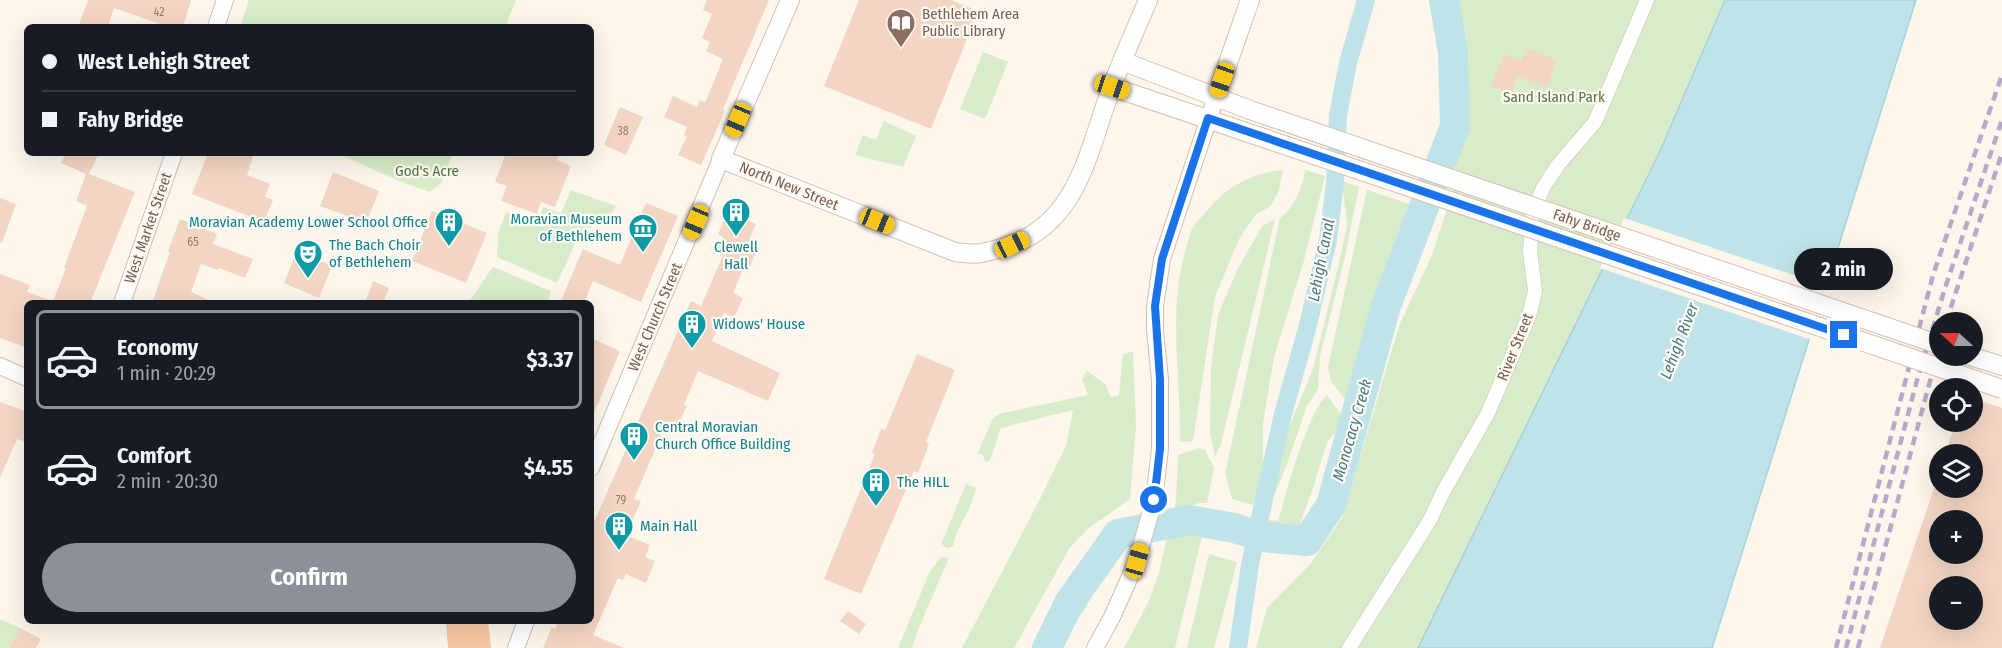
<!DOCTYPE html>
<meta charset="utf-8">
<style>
:root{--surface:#171b24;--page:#242831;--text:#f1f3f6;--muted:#9ea1a6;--line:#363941;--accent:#8c9099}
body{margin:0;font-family:"Fira Sans Condensed",sans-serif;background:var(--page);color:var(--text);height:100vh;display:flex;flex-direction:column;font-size:22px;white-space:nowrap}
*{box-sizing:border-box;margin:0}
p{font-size:20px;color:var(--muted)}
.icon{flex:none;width:33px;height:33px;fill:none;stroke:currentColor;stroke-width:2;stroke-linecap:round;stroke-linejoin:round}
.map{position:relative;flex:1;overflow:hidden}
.panel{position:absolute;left:24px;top:300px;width:570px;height:324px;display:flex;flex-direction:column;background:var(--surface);border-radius:9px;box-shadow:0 6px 24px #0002}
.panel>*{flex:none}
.top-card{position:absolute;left:24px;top:24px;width:570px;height:132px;border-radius:9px;box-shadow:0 6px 24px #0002;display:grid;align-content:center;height:132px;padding:0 18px;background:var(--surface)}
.needle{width:39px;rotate:291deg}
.controls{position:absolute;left:1929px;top:312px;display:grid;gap:12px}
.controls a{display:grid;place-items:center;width:54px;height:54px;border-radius:50%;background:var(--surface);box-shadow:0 6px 24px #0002;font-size:30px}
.end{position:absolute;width:27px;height:27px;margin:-14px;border:8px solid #1a73e8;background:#fff;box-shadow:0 0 0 3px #fff}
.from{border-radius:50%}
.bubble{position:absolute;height:42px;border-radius:21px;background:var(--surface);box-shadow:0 6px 24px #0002;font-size:20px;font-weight:700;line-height:42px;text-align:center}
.car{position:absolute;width:18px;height:36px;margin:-18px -9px;border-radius:8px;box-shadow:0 0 4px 2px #0007;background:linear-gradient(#f5c518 24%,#345 0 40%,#f5c518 0 76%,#345 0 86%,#f5c518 0)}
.top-card b{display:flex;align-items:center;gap:21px;height:57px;font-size:22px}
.top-card b+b{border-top:2px solid var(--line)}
.top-card i{width:15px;height:15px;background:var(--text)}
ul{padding:10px 0 0;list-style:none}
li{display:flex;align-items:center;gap:18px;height:99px;margin:0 12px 9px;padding:0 6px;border:3px solid transparent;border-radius:9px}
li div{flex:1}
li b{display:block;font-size:22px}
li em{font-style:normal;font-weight:700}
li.selected{border-color:var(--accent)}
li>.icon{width:54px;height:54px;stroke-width:1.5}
.primary-button{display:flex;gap:12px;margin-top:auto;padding:12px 18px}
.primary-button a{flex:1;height:69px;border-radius:36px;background:var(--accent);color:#fff;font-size:24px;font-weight:700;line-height:69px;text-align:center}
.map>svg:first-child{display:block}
</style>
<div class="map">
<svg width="2002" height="648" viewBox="0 0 2002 648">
<rect width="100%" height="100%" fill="#fdf6ec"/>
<!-- green -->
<path fill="#d8ecc9" d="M249,0H516L505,27H240Z
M1449,0H1725L1661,149L1418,648H1256L1267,608L1311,563L1342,518L1399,326L1432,255L1453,190L1459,116Z
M983,52L1008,62L985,119L960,109Z
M884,121L916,136L903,167L855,155L863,135L876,140Z
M336,153H453L441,183L430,192C398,182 367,166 336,153Z
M1283,170L1279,190L1271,206L1256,214L1239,239L1215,297L1193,441L1180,442C1181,377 1167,308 1187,245C1189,239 1190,232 1193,227C1197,220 1206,213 1211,206C1231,184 1254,173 1283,170Z
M1305,170L1325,176L1303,264L1274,357L1263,424V472L1253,505L1232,499L1225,474L1280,218C1294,208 1303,187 1305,170Z
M1342,181L1359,187L1345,257L1320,356L1318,389L1307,406L1287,464L1269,508L1290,425L1313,369L1338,267L1347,225Z
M571,190L616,206L607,220L581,231L557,283L497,257L498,233L506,212L537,224L543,207L561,213Z
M1367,190L1415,206L1395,270L1373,310L1366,357L1349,405L1331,381L1328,367Z
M1275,219L1221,444L1215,456L1210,433L1211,367L1218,315L1237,270L1262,226Z
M493,267L551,291L547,303H477L470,300Z
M1133,351L1136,426L1130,499L1090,527L1070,547L1014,648H962L1038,503L1066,446L1073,410L1001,428L990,460L985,462L983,455L978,453L993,418L999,414L1088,395L1082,379L1087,371L1106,385L1111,398L1119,395L1123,354Z
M1327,395L1346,421L1327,442L1313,488L1298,529L1279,534L1262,526L1265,520L1278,521C1286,493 1308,412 1327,395Z
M1198,448L1205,450L1214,468L1207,503H1199L1174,512L1176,499L1178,455Z
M966,484L976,488C972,510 957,525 953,546L948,548L941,544Z
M1168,534L1202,536L1175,648H1124L1148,603L1158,576Z
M1209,554L1237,562L1214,648H1187Z
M941,557H947L948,560L918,630L912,648H898L930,571Z
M1105,569L1084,611L1068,628L1057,648H1054L1077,603Z
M0,619L20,628L9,648H0Z"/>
<!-- water -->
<path fill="#bfe3e8" stroke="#a5d3da" stroke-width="1.5" d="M1725,0H1916L1712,648H1418L1661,149Z"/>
<!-- pier -->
<path fill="#fdf6ec" d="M1624,218L1829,287L1812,340L1600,268Z"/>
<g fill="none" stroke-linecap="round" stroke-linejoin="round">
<!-- canal -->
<path stroke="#bfe3e8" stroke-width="18" d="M1238,648L1250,565L1264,499L1283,414L1307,329L1328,240L1335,183L1338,115L1348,63L1366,0"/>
<!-- river -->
<path stroke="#bfe3e8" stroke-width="30" d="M1047,648L1069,603L1118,534L1189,520L1234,528L1263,537L1307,541L1331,505L1386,306L1455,126L1453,52L1444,0"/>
</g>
<!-- building -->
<path fill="#f3d5c3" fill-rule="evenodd" d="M88,0H191L183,27H169L114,8L108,27H78Z
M707,0H769L736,78L723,110L725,111L701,165L678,155L687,136L684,135L687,127L664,117L673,96L697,107L700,100L705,103L723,59L706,51L710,42L702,38L712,14L703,10Z
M859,0H951L978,11L931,129L824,86Z
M1527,48L1557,60L1547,87L1518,76L1511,94L1491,86L1504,54L1521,61Z
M620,107L643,117L626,155L604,145Z
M66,153H99L89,174L135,192L90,303H27V348L0,338V274L30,285L27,292L53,301L66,268L64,267L87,206L76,201L86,174L61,163Z
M208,153H254L247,175L270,184L265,197L273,200L264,222L192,194Z
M506,153H560L557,160L571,166L555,207L541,202L537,214L501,201L507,186L495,182Z
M333,172L379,191L366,223L320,206Z
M0,198L16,204L2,243L0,242Z
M646,203L678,216L641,302L593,281L584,303H560L583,249L620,265Z
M432,211L487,233L466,283L412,261Z
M728,212L756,224L747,245L757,249L750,266L745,265L733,293L743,298L734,318L724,313L712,341L780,373L768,401L698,371L684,405L687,406L678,425L670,422L664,434L662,433L634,499L641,501L626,535L650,545L645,557L655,561L646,583L626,574L623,580L618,578L593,635L624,648H543L552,627L555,629L558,621H591V529L691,301L701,306L723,255L716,252L723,237L718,234Z
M180,219L217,234L213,244L253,259L245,278L219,268L218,270L201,264L191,292L216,303H152L170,252L168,251Z
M297,251L332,266L319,298L284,283Z
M373,281L389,288L383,303H365Z
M591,338L620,351L591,420Z
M917,354L955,370L926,442L929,444L918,473L914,471L861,594L824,579L875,454L872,453L881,429L885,430Z
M1972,398L2002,408V648H1880L1934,488H1972V454H1945L1956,422H1972ZM1940,520H1972V554H1940ZM1940,586H1972V620H1940Z
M0,402L27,412V442L17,439L0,478Z
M848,611L866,624L859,634L840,621Z
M20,628L41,639L36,648H9Z"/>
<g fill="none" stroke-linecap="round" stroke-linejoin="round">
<!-- minor casing -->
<g stroke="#d1beb0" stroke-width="15">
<path id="minor" d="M1349,648L1430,520L1443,492L1488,413L1529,316L1535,291L1530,251L1533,212L1543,188L1558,165L1595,122L1647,0"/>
</g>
<!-- tertiary casing -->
<g stroke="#d1beb0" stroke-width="18">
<path id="tertiary" d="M216,27L225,0
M122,303L174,153
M0,366L27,378
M591,468L721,159
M516,648L526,621
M1095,648L1112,617L1137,561L1154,500L1160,449V380L1155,330V306L1162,259L1216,97"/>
</g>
<!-- secondary casing -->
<g stroke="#d6c0b0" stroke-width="20">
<path id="secondary" d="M790,0L721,159L955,252C978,255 982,254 1004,247C1078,226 1088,151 1111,89C1122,59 1136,29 1148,0
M1122,61L1250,110L1458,181
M1112,87L1415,189
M1216,97L1250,0
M1970,356L2002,366"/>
</g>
<!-- trunk casing -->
<g stroke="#dad1cd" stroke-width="22">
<path id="trunk" d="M457,621L459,648
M477,621L480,648"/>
</g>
<!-- minor -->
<use href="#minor" stroke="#fff" stroke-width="14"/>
<!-- tertiary -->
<use href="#tertiary" stroke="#fff" stroke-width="16"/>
<!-- secondary -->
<use href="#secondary" stroke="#fff" stroke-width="18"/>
<!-- trunk -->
<use href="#trunk" stroke="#f9c8a4" stroke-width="21"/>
<!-- rail -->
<path stroke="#b9a8c9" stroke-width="4.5" stroke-dasharray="9 6" stroke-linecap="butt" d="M1946,322L2002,153
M1836,648L1933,275L2002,75
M1846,648L1919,373L1945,288L2002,120
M1858,648L1940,344"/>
<!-- secondary-bridge casing -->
<g stroke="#d6c0b0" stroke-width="20" stroke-linecap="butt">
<path id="secondary-bridge" d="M1458,181L1940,345
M1415,189L2002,389"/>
</g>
<!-- secondary-bridge -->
<use href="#secondary-bridge" stroke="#fff" stroke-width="18"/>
</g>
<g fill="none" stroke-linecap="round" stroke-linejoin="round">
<!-- route -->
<path stroke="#1a73e8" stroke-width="8" d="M1154,500L1160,449V380L1155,306L1162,259L1208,118L1844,335"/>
</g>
<!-- icons -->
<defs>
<g id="library-pin" transform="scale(1.5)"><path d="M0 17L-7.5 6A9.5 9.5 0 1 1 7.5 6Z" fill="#8d6e63" stroke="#fffaf3"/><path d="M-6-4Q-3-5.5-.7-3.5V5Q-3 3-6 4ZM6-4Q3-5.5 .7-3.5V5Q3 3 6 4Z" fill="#fff"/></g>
<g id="building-pin" transform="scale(1.5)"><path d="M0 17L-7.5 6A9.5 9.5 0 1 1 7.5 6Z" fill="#0f9aa8" stroke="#fffaf3"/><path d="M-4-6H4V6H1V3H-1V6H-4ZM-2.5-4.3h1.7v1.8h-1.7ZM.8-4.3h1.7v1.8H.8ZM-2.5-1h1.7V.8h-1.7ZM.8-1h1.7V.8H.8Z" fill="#fff"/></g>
<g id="museum-pin" transform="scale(1.5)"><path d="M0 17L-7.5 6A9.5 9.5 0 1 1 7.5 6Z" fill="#0f9aa8" stroke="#fffaf3"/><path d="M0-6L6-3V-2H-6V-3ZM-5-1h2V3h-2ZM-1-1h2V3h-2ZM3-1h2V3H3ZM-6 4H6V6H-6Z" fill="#fff"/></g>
<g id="theatre-pin" transform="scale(1.5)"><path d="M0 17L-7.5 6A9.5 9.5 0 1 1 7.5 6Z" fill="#0f9aa8" stroke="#fffaf3"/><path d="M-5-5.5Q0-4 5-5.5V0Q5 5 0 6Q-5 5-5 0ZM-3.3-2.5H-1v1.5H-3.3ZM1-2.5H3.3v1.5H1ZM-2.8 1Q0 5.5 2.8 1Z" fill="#fff"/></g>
</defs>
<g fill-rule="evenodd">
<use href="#library-pin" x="901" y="23"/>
<use href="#building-pin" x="736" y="212"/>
<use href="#building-pin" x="449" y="222"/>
<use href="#museum-pin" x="643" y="228"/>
<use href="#theatre-pin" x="308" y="254"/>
<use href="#building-pin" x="692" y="324"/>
<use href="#building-pin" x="634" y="436"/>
<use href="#building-pin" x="876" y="482"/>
<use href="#building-pin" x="619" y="526"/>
</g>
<g text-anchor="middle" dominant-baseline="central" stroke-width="4.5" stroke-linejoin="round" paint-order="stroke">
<!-- number labels -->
<g font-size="12" fill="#987a6a">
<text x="159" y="12">42</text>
<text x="623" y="131">38</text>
<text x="193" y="242">65</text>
<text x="621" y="500">79</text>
</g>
<!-- education labels -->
<g font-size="15" fill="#785e54" stroke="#fffaf3" text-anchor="start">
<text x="922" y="14">Bethlehem Area<tspan x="922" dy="17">Public Library</tspan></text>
</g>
<!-- park labels -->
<g font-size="15" fill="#537a41" stroke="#fffaf3">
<text x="1554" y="97">Sand Island Park</text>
<text x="427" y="171">God's Acre</text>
</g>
<!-- street labels -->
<g font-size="15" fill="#7a5c4d" stroke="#fffaf3">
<text transform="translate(789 186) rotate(22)">North New Street</text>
<text transform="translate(1587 225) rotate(19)">Fahy Bridge</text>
<text transform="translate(148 228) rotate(-71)">West Market Street</text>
<text transform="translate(655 317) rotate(-67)">West Church Street</text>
<text transform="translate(1515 347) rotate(-68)">River Street</text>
</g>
<!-- culture labels -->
<g font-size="15" fill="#0d838f" stroke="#fffaf3" text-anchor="start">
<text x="622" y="219" text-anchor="end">Moravian Museum<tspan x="622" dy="17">of Bethlehem</tspan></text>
<text x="428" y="222" text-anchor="end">Moravian Academy Lower School Office</text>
<text x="329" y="245">The Bach Choir<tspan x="329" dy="17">of Bethlehem</tspan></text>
<text x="736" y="247" text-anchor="middle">Clewell<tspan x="736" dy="17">Hall</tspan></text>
<text x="713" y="324">Widows' House</text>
<text x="655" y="427">Central Moravian<tspan x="655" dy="17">Church Office Building</tspan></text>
<text x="897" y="482">The HILL</text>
<text x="640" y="526">Main Hall</text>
</g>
<!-- water labels -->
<g font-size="16" font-style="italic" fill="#437c86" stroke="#fffaf3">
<text transform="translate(1321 260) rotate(-79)">Lehigh Canal</text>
<text transform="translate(1679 341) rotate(-69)">Lehigh River</text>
<text transform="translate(1352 430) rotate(-74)">Monocacy Creek</text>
</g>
</g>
</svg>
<div class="controls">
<a><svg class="needle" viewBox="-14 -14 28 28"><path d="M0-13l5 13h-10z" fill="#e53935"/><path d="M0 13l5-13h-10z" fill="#9ea1a6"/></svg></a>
<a><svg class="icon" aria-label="locate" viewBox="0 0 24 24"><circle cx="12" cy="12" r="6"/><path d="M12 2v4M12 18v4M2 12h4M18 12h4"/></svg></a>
<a><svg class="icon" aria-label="layers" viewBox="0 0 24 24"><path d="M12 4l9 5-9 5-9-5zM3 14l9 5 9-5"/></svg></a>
<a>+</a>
<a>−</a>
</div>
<i class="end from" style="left:1154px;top:500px"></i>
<i class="end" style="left:1844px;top:335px"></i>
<div class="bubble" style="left:1794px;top:248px;width:99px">2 min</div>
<i class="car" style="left:1222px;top:80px;rotate:199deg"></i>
<i class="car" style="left:1112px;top:87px;rotate:108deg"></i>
<i class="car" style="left:738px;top:120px;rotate:203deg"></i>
<i class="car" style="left:877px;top:221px;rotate:112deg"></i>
<i class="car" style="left:696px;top:222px;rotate:203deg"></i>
<i class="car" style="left:1012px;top:245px;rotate:65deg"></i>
<i class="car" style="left:1137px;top:561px;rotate:16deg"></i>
<div class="top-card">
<b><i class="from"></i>West Lehigh Street</b>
<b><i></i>Fahy Bridge</b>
</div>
<section class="panel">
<ul>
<li class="selected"><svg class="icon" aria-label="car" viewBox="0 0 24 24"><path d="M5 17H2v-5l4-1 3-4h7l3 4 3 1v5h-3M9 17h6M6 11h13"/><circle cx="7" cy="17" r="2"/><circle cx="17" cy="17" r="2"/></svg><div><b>Economy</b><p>1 min · 20:29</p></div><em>$3.37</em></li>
<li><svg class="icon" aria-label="car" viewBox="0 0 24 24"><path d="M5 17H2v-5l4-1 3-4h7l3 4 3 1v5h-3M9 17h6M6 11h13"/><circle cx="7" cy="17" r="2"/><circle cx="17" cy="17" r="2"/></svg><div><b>Comfort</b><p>2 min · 20:30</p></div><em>$4.55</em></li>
</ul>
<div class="primary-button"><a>Confirm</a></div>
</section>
</div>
